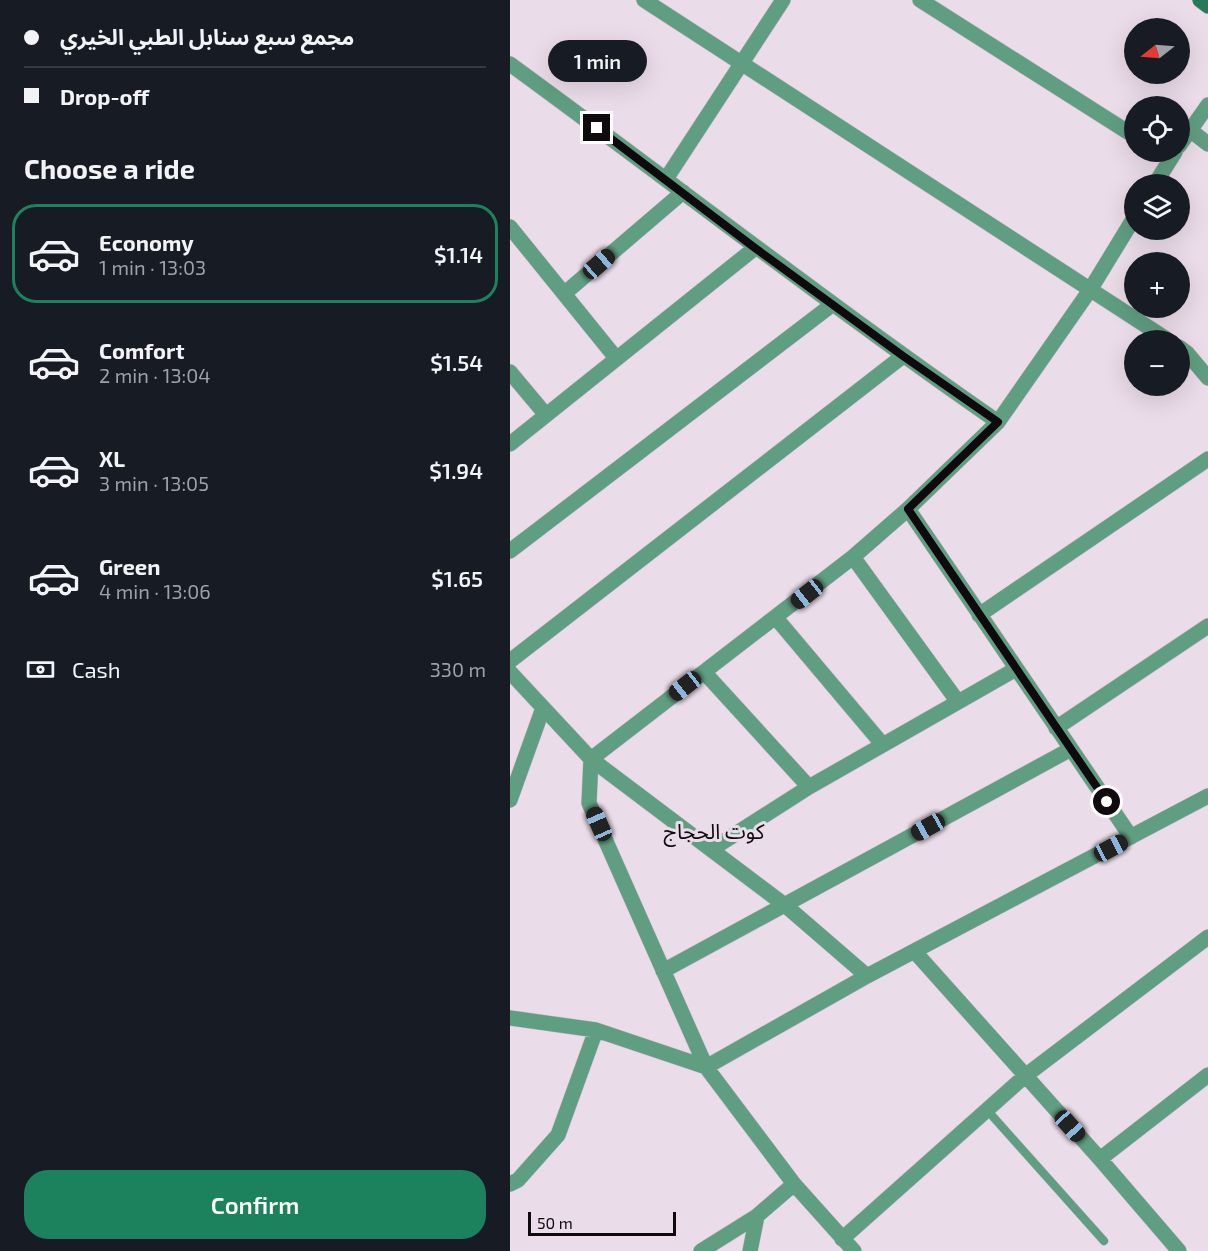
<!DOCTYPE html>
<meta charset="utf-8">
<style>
:root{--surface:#171b24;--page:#20242c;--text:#f1f3f6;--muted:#9ea1a6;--line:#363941;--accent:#1c825d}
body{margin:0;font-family:"Exo 2","Noto Sans Arabic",sans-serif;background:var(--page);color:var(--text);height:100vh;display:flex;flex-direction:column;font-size:22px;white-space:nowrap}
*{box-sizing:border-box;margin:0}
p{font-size:20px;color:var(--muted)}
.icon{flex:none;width:33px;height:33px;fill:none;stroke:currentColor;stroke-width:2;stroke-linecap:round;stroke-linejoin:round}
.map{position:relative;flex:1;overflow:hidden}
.drawer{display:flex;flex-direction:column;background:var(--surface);width:510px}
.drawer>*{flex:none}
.top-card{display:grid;align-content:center;height:132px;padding:0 24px;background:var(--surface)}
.needle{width:39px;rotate:253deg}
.fabs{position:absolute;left:614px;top:18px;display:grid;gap:12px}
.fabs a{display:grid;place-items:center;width:66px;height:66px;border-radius:50%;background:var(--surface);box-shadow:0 6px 24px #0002;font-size:30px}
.scale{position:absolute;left:18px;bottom:15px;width:148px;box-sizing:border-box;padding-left:6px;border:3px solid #0f0a0e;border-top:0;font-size:16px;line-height:21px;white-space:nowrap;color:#0f0a0e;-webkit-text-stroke:4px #eadce8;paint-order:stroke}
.end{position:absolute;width:27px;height:27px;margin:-14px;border:8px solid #0f0a0e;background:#fff;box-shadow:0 0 0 3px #fff}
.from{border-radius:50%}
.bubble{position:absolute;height:42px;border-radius:21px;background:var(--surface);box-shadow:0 6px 24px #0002;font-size:20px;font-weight:600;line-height:42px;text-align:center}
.car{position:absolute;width:18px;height:36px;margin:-18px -9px;border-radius:8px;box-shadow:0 0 4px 2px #0007;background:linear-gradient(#222 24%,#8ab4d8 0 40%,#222 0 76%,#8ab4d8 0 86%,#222 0)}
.top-card b{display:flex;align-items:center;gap:21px;height:57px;font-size:22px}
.top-card b+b{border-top:2px solid var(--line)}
.top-card i{width:15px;height:15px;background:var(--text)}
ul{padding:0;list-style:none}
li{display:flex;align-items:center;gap:18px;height:99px;margin:0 12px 9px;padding:0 12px;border:3px solid transparent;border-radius:24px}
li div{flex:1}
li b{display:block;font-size:22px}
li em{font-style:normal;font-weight:600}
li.selected{border-color:var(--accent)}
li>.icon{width:54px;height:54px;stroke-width:1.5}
h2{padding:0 24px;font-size:27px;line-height:72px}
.pay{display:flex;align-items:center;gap:15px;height:66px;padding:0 24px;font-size:22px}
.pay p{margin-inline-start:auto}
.primary-button{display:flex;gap:12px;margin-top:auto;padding:12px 24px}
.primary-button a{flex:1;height:69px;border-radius:24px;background:var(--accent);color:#fff;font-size:24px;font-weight:600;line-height:69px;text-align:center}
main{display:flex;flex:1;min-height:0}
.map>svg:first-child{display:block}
</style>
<main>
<section class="drawer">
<div class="top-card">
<b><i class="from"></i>مجمع سبع سنابل الطبي الخيري</b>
<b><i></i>Drop-off</b>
</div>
<h2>Choose a ride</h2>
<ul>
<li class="selected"><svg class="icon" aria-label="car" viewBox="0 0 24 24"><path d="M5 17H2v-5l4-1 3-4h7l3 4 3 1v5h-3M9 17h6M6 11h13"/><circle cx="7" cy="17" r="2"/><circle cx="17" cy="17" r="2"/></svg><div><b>Economy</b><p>1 min · 13:03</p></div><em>$1.14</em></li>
<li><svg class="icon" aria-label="car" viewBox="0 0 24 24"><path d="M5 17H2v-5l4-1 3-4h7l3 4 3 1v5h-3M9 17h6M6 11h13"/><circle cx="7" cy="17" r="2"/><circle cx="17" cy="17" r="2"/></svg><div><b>Comfort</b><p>2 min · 13:04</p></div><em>$1.54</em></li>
<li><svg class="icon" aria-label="car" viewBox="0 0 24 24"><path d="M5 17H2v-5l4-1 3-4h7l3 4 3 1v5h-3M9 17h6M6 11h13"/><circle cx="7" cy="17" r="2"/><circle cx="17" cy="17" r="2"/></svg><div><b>XL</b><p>3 min · 13:05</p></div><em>$1.94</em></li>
<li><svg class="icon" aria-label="car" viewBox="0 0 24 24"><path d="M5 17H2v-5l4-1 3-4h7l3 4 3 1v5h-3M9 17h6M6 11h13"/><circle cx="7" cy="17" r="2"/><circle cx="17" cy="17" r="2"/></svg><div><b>Green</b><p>4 min · 13:06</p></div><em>$1.65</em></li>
</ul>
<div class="pay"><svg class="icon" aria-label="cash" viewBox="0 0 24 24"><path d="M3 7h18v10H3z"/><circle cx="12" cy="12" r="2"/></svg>Cash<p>330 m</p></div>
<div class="primary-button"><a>Confirm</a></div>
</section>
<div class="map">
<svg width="698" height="1251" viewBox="0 0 698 1251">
<rect width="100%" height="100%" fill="#eadce8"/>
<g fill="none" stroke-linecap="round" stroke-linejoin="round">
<!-- service casing -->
<g stroke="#c7bac5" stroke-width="9">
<path id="service" d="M477,1110L594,1241"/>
</g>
<!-- minor casing -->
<g stroke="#c7bac5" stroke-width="16">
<path id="minor" d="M134,0L658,340
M410,0L624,136
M0,64C163,183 322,307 488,422
M680,130L698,144
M669,146L698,105
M156,179L273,0
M645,184L665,152
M0,227L106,358
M55,293L173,192
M669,347L677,353L698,378
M0,372L36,415
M0,444L245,248
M398,509L621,837
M0,551L323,304
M343,557L448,702
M469,615L698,459
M266,618L373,745
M0,661L393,356
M0,672L81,759L276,906L357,976
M194,672L299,787
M546,728L698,626
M0,800L33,708
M202,849L299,787L506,669
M405,952L590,1159L669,1251
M153,971L561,749
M0,1018L86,1030L196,1067L357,976L698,796
M590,1159L698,1075
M0,1184L8,1180L48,1135L86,1030
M332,1239L515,1076L698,937
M191,1251L247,1216L284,1184
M240,1251L247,1216
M344,1251L284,1184L196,1067L79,803L81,759L343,557L398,509L488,422L580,290L624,218"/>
</g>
<!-- secondary casing -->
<g stroke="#c7bac5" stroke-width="16">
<path id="secondary" d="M690,0L698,6"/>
</g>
<!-- service -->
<use href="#service" stroke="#609e81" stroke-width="8"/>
<!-- minor -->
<use href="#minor" stroke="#609e81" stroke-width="15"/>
<!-- secondary -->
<use href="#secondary" stroke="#277958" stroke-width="15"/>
</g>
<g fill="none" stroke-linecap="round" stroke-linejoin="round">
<!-- route -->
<path stroke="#0f0a0e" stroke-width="8" d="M87,128L245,248L393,356L488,422L398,509L597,802"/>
</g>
<g text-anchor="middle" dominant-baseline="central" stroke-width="6" stroke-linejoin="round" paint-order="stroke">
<!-- quarter labels -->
<g font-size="21" fill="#0f0a0e" stroke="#eadce8">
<text x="204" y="830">كوت الحجاج</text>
</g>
</g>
</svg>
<div class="fabs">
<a><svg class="needle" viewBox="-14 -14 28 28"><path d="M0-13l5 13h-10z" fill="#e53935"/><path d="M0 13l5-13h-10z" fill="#9ea1a6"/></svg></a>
<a><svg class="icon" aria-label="locate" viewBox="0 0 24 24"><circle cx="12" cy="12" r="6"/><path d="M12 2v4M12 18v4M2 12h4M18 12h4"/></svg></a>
<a><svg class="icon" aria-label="layers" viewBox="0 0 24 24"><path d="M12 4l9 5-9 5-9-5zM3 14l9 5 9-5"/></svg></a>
<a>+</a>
<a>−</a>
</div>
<div class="scale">50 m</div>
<i class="end from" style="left:597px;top:802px"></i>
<i class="end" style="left:87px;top:128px"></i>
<div class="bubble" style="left:38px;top:40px;width:99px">1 min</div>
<i class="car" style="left:89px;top:264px;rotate:49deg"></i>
<i class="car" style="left:297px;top:594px;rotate:232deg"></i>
<i class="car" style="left:175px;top:686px;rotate:232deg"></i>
<i class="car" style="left:89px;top:824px;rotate:336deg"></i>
<i class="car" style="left:418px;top:827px;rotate:241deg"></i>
<i class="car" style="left:601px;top:848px;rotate:62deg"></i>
<i class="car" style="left:560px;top:1126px;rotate:138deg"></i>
</div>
</main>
